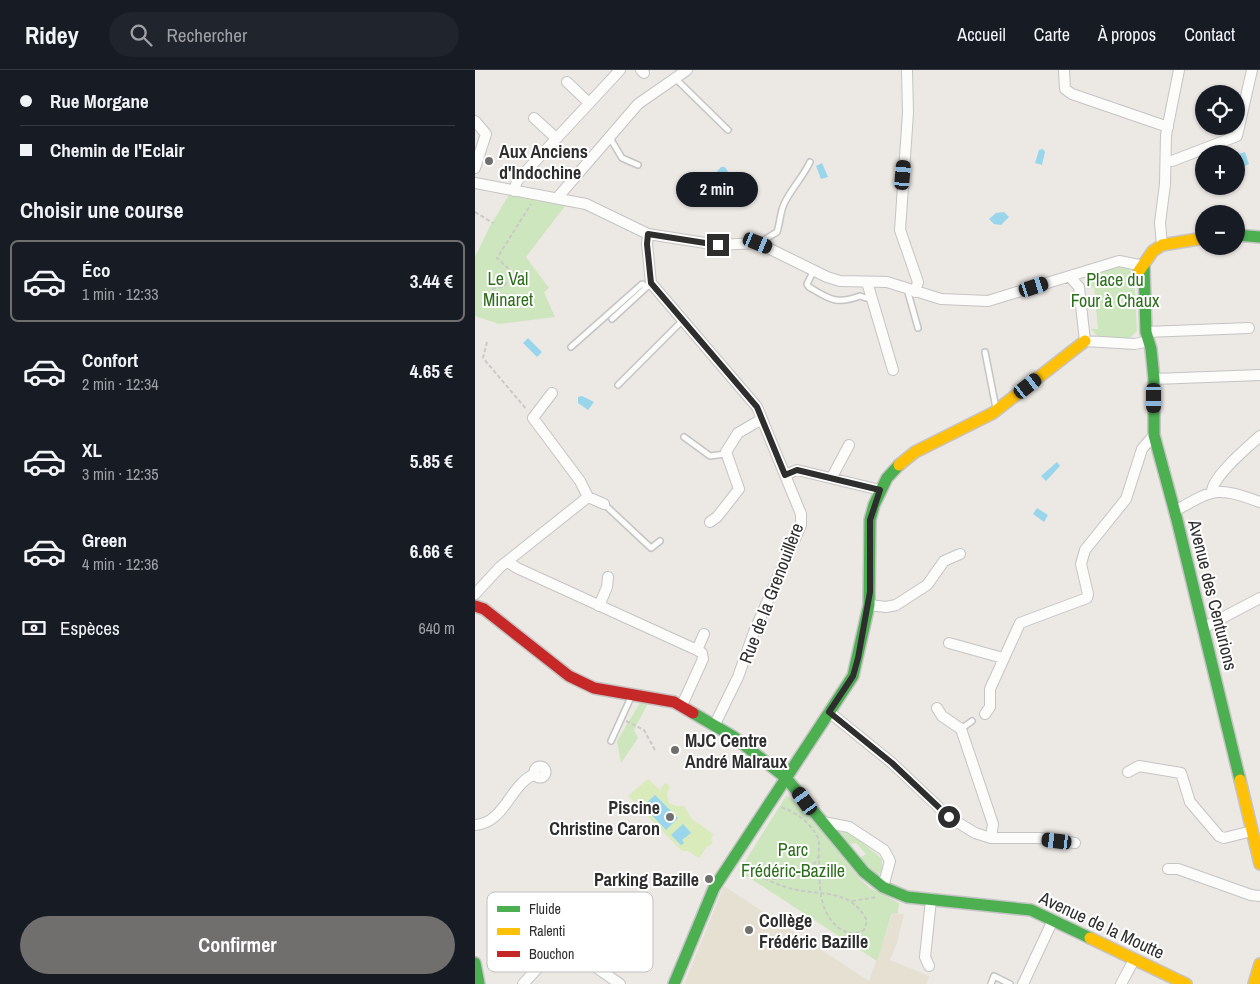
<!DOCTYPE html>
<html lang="fr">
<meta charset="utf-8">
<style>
:root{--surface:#171b24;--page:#20242c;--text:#f1f3f6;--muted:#9ea1a6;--line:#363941;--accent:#706f6e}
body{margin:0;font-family:"Archivo Narrow",sans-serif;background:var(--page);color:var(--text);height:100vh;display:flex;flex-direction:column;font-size:19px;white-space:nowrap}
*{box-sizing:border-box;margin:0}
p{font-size:16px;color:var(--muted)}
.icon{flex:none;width:28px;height:28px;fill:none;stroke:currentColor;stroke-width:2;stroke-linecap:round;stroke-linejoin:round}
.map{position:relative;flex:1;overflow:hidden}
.panel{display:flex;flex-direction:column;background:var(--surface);width:475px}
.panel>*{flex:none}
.top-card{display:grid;align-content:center;height:110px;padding:0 20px;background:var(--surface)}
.fabs{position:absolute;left:720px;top:15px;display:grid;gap:10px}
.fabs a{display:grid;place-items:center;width:50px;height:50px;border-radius:50%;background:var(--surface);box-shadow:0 1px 4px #0004;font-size:25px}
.end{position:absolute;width:22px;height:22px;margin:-11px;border:6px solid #2e2e2e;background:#fff;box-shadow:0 0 0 2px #fff}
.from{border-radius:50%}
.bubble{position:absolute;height:35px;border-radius:18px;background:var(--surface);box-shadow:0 1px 4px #0004;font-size:16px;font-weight:800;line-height:35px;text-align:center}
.car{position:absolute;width:15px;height:30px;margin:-15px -8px;border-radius:6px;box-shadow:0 0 4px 1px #0007;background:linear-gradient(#222 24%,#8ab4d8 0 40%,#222 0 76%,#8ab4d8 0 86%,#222 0)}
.top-card b{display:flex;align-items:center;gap:18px;height:48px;font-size:19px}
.top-card b+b{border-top:1px solid var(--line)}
.top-card i{width:12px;height:12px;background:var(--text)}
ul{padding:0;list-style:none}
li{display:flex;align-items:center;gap:15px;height:82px;margin:0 10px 8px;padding:0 10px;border:2px solid transparent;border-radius:8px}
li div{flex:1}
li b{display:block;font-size:19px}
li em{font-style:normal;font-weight:800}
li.on{border-color:var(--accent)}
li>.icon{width:45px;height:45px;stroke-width:1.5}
h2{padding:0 20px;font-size:22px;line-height:60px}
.pay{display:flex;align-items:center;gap:12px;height:55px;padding:0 20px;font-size:19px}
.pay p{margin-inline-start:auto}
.cta{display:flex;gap:10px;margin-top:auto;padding:10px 20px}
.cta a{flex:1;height:58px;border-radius:30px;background:var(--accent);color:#fff;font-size:20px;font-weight:800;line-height:58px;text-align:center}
header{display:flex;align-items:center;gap:30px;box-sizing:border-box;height:70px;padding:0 25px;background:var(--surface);border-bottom:1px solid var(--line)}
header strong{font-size:24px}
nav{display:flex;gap:28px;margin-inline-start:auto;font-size:18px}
.search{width:350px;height:45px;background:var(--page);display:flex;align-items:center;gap:12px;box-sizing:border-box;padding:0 18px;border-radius:28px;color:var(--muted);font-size:19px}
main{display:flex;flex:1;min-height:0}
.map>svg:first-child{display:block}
</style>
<header>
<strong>Ridey</strong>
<div class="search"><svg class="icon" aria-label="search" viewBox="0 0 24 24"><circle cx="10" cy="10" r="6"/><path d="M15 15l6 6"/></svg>Rechercher</div>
<nav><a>Accueil</a><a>Carte</a><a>À propos</a><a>Contact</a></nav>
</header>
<main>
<section class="panel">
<div class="top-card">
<b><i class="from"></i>Rue Morgane</b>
<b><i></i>Chemin de l'Eclair</b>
</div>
<h2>Choisir une course</h2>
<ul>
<li class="on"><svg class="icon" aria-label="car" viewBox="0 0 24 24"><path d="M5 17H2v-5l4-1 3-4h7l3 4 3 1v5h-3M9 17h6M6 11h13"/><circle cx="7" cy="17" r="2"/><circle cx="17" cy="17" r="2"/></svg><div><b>Éco</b><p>1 min · 12:33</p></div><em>3.44 €</em></li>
<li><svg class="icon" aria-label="car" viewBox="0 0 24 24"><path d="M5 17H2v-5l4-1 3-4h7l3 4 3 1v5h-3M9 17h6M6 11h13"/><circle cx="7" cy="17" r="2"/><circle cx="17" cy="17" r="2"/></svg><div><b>Confort</b><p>2 min · 12:34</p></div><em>4.65 €</em></li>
<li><svg class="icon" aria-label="car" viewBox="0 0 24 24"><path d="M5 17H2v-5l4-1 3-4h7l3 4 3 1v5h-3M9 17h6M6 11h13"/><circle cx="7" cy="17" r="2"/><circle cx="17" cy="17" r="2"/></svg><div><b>XL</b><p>3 min · 12:35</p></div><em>5.85 €</em></li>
<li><svg class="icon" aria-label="car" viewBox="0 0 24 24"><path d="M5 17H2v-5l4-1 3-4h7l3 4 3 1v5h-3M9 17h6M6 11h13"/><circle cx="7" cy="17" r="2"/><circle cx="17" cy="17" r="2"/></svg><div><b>Green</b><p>4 min · 12:36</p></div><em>6.66 €</em></li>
</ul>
<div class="pay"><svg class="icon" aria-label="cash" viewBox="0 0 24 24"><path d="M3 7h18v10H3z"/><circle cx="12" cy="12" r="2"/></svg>Espèces<p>640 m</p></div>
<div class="cta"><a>Confirmer</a></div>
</section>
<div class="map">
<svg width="785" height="914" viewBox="0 0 785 914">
<rect width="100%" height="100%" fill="#ece8e4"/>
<!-- education -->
<path fill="#e6e0d3" d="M249,816L394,911L418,843L429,844L422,873L415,890L454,906L452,914H209Z"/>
<!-- green -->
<path fill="#cee6be" d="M34,125L58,127L62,132L67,129L93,132L51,187L74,218L69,222L80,247L24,254L0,246V187L15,156Z
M642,196H651L659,205L662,261L654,269L623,267L616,259H623L619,217L612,219L613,208L618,204Z
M165,633H173L159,660L163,668L146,693L142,671Z
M311,726L323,732L384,808L395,818L424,833L423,843H417L402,891L264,801Z
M372,760L407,789V803L402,804L385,788L391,784L381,773L375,774L366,762Z"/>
<!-- pitch -->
<path fill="#d9eabb" d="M173,709L185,720L190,713L195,716L192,724L194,733L200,736H209L217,749L238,764L236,770L238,772L233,777L232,776L224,788L213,781H207L153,726Z"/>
<!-- water -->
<path fill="#99d6ec" d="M568,79L570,82L567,95L560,93L564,80Z
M770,82L774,94L767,97L763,84Z
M347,93L353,107L346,109L341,96Z
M246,97H250L253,102L243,111L238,106Z
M529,142L534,147L526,155L519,154L514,149L521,143Z
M53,268L67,282L62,287L48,273Z
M107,326L119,332L113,340L103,333V327Z
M582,392L585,396L571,411L566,406Z
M562,438L573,445L569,452L558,444Z
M180,725L203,748L191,760L168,736Z
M208,754L216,763L207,770L209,773L206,775L196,765Z"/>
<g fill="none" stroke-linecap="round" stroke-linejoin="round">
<!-- lane casing -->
<g stroke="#c5c4c5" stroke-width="8">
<path id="lane" d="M201,9L253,60
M135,68L147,88L163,95
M284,173L302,162C305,153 305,143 309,134C316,119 328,107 335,92
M339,200L332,214L334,217C354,229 361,235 385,226L391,228L396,227
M432,219L443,258
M137,249L174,215
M96,277L167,214L172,217
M510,282L521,338
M143,315L207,251
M209,367L235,386L250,384
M129,434L176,478L185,471
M486,659L497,651
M136,671L157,625
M516,914L519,906L535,914"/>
</g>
<!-- street casing -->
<g stroke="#c5c4c5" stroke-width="12">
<path id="street" d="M166,0L169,3
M432,0L433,43L425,160L443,212L440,222
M589,0L590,19L597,24L693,57
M92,12L113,32
M59,48L81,68
M0,51L11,64L0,98
M697,91L762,66L777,0
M0,113L111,134L173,164L243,175L283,173L352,207L365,211L412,212L466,229L513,231L644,191L669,196
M39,121L42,111L145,0
M83,127L163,34L212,0
M173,164L172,174L176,213L282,337L326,444V455L279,562L263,607L240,654
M687,175L685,153L690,114L691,65L704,0
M595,207L604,217L610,271L660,274L674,271
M392,212L418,300
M671,262L774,258
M679,309L785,305
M77,323L58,348L105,411L113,427
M310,405L322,400L405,420
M357,407L374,375
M737,421C739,405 772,378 785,366
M700,441C739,419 741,416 785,432
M235,452L242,447L264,419L251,382L263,363L287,349
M33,492L42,498L222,580
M0,524L25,497L113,427L129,434
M394,535L411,537L421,535L452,515L469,491L485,484
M124,536L132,517L133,507
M728,558L785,528
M474,573L528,588
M207,635L228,589L227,583L222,580L229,564
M462,638L467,646L486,659L518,754L516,768
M354,642L417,693L474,747L500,763L516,768H564L600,773
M510,644L515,637V619L545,553L612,528L613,524L606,494L610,480L651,429L667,379L679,365
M59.5 702a5.5 5.5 0 1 1 11 0a5.5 5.5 0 1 1-11 0Z
M653,702L664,696L706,703L715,732L744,766L749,768L777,761
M348,752L374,757L409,780L415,791L408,817
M0,755C30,753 35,714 60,704
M693,799H703L776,825L785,826
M454,896L450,887L456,830
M48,914L86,873L145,914
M548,914L578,850
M646,914L659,890"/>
</g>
<!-- fast casing -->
<g stroke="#c5c4c5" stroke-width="14">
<path id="fast" d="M761,165L785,167
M669,196L671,262L676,279L679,309V365L702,450L765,710
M218,643L259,667L311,708L389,802L408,817L432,827L556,840L615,868
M0,893L4,914
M199,914L239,818L378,606L394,535L395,450L399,435L412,408L424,395"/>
</g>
<!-- slow casing -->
<g stroke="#c5c4c5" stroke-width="14">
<path id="slow" d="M664,201L678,181L687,175L729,168
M424,395L440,382L518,343L610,271
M765,710L785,794
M615,868L711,914
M779,914L785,894"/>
</g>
<!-- jam casing -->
<g stroke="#c5c4c5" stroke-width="14">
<path id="jam" d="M0,536L9,539L94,606L119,618L199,632L218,643"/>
</g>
<!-- path -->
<path stroke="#c9c9c8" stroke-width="2" stroke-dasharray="4 2.5" stroke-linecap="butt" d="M0,142L18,153
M17,219L28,217L35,208V200L22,188L56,134
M12,272L8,288L52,340
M151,651L169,660L181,682
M267,795C281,806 300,814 317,819C347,826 376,818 392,851L389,860C379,865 373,864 364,858C342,841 345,813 344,787C343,781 345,773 343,768C335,752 322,743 306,737
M291,808C315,811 332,808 344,786
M377,831L402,827"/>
<!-- lane -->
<use href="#lane" stroke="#fcfcfb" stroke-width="5"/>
<!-- street -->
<use href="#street" stroke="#fcfcfb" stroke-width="10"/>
<!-- fast -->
<use href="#fast" stroke="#4caf50" stroke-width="11"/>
<!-- slow -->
<use href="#slow" stroke="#ffc107" stroke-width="11"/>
<!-- jam -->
<use href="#jam" stroke="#c62828" stroke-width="11"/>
</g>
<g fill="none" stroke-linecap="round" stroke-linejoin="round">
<!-- route -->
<path stroke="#2e2e2e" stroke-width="6" d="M243,175L173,164L172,174L176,213L282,337L310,405L322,400L405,420L395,450V522L383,588L378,606L354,642L417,693L474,747"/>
</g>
<!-- markers -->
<g fill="#706f6e" stroke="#fff" stroke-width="2">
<circle cx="14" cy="91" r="5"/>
<circle cx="200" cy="680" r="5"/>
<circle cx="195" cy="747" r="5"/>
<circle cx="234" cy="809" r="5"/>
<circle cx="274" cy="860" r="5"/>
</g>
<g text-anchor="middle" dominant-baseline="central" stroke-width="4" stroke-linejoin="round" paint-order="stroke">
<!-- poi labels -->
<g font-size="18" font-weight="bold" fill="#2e2e2e" stroke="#fff" text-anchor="start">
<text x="24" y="81">Aux Anciens<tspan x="24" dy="21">d'Indochine</tspan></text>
<text x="210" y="670">MJC Centre<tspan x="210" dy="21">André Malraux</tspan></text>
<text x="185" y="737" text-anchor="end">Piscine<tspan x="185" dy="21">Christine Caron</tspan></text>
<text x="224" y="809" text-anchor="end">Parking Bazille</text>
<text x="284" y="850">Collège<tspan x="284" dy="21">Frédéric Bazille</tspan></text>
</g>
<!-- park labels -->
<g font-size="18" fill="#2c6e1b" stroke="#fff">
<text x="33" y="208">Le Val<tspan x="33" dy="21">Minaret</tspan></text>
<text x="640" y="209">Place du<tspan x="640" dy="21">Four à Chaux</tspan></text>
<text x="318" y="779">Parc<tspan x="318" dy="21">Frédéric-Bazille</tspan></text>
</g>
<!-- street labels -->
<g font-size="18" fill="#2e2e2e" stroke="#fff">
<text transform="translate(296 523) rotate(-69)">Rue de la Grenouillère</text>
<text transform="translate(738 525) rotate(76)">Avenue des Centurions</text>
<text transform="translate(627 855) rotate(25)">Avenue de la Moutte</text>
</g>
</g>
<!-- legend -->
<rect x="12" y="822" width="166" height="80" rx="8" fill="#fff" stroke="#c0c0c0" stroke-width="1"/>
<rect x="22" y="836" width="23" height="6" fill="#4caf50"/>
<rect x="22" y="858" width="23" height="7" fill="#ffc107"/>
<rect x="22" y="881" width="23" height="6" fill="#c62828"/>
<g font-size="14" fill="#2e2e2e">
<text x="54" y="844">Fluide</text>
<text x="54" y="866">Ralenti</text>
<text x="54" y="889">Bouchon</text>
</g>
</svg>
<div class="fabs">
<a><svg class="icon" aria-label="locate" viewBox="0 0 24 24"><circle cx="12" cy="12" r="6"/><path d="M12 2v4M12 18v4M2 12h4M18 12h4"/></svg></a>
<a>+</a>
<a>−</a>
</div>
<i class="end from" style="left:474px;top:747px"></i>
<i class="end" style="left:243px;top:175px"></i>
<div class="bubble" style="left:201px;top:102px;width:82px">2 min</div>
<i class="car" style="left:428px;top:105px;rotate:5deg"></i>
<i class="car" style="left:283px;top:173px;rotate:112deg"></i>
<i class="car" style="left:559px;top:217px;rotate:72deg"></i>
<i class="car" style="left:553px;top:316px;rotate:52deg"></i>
<i class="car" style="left:679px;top:328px;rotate:180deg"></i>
<i class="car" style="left:330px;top:731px;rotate:324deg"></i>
<i class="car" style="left:582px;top:771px;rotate:277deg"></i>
</div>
</main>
